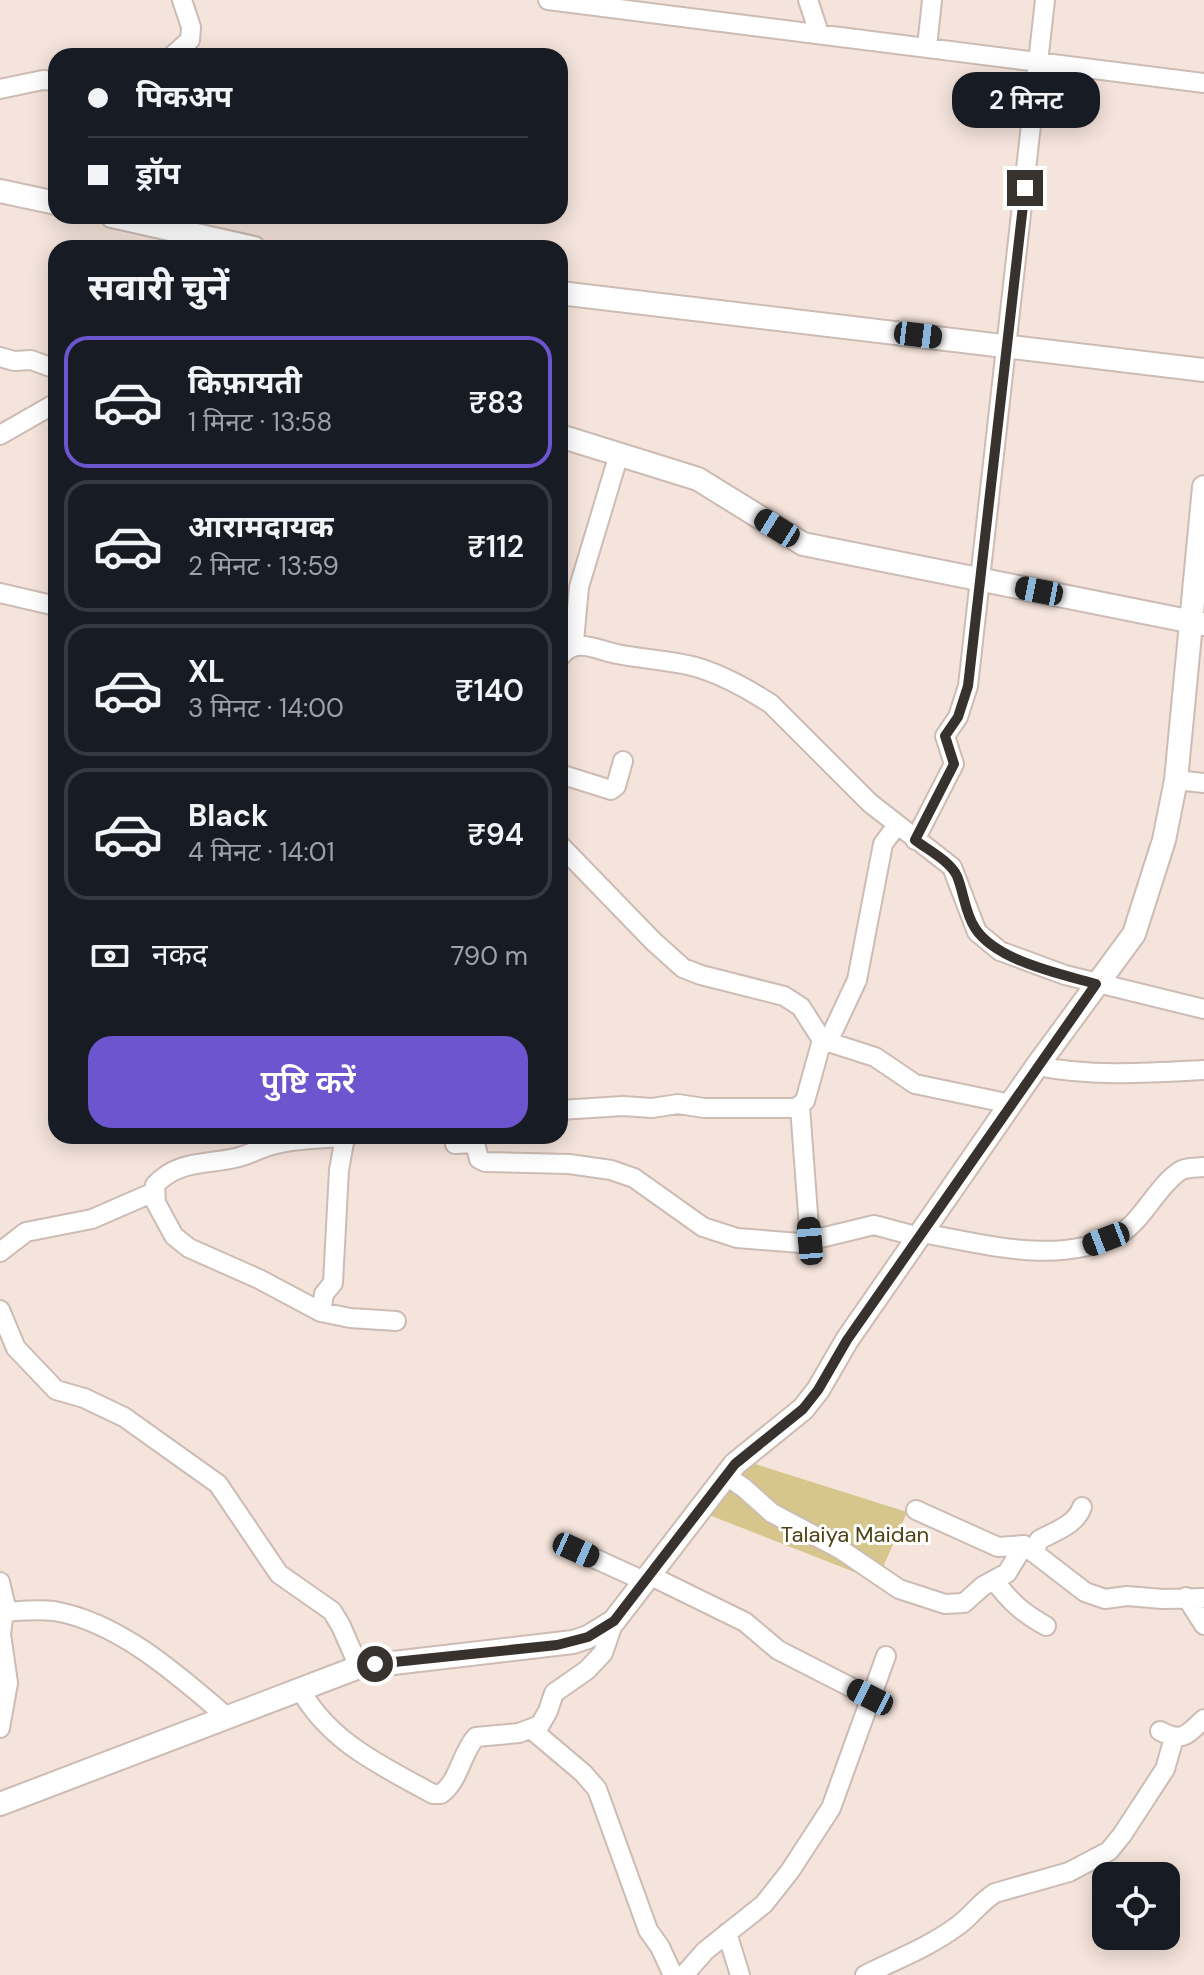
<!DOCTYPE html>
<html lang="hi">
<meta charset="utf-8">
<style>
:root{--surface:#171b24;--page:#242831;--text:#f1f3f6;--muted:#9ea1a6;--line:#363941;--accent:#6c55cf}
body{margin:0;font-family:"DM Sans","Noto Sans Devanagari",sans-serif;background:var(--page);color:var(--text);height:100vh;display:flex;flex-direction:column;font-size:30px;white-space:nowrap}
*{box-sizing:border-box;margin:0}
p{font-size:26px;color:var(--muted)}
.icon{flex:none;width:44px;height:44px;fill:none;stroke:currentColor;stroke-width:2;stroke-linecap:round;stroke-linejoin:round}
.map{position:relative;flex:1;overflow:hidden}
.sheet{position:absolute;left:48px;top:240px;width:520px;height:904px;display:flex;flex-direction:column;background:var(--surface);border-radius:24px;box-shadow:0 4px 20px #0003}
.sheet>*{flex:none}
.guide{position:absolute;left:48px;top:48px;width:520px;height:176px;border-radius:24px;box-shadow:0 4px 20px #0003;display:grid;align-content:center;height:176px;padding:0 40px;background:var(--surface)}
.controls{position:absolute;left:1092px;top:1862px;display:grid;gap:16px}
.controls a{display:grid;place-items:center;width:88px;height:88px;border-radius:16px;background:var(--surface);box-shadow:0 4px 20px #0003;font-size:40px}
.end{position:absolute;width:36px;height:36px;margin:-18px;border:10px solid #38322f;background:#fff;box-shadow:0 0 0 4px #fff}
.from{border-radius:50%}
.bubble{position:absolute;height:56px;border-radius:24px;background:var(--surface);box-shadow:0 4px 20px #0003;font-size:26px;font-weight:600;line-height:56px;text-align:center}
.car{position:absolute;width:24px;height:48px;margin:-24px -12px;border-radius:10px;box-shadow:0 0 6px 2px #0007;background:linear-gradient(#222 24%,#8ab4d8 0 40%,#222 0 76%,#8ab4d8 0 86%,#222 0)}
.guide b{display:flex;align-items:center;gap:28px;height:76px;font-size:30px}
.guide b+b{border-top:2px solid var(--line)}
.guide i{width:20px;height:20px;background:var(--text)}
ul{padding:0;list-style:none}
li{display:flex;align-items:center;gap:24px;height:132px;margin:0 16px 12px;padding:0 24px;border:4px solid var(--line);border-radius:24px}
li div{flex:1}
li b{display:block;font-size:30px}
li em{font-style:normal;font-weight:600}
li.on{border-color:var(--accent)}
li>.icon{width:72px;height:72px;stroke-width:1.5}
h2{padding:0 40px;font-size:36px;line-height:96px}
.pay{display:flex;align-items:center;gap:20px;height:88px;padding:0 40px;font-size:30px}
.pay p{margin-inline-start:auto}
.primary-button{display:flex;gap:16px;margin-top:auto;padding:16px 40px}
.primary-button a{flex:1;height:92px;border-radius:24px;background:var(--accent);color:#fff;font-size:32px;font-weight:600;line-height:92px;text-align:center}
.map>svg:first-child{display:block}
</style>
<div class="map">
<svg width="1204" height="1975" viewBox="0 0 1204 1975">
<rect width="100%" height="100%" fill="#f5e4db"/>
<!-- green -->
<path fill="#d6c68b" d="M752,1463L907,1512L877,1581L704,1513Z"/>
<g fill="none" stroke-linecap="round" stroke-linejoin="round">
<!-- minor casing -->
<g stroke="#ccbcb4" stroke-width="22">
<path id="minor" d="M548,0L1204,83
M808,0L819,33
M927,47L932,0
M172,56L190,40L191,27L182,0
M0,89L43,80L56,81
M0,357L14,361L31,360L56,369
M0,435L56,403
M0,593L56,606
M571,646L574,641L579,587L619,454
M560,657C576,636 596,650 617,654C642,659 667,660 692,666C719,673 748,689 771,704L870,803L952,867L977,932L1000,951L1065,975L1204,1009
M560,774L611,790L616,786L623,761
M1176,780L1204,783
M915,840L954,764L945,736L958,717L968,686L1045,0
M560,845L653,941L683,968L701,975L784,996L801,1007L822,1040L875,1057L915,1084L1011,1104
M828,1042L857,980L883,844L897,825
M1037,1066C1092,1077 1148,1073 1204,1070
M800,1107L810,1241
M560,1110L623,1106L652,1108L678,1104L704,1108H796L805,1101L822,1040
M349,1136C325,1139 300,1138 276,1144C262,1147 249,1155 235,1158C205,1165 178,1160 155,1185L156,1203L174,1236L189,1248L259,1279L321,1312L350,1318L396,1321
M455,1144L475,1143L479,1159L485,1162L569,1164L611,1170L634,1178L703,1227L737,1238L800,1243L874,1225L919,1237
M922,1233C985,1244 1061,1267 1121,1233C1143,1220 1158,1185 1180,1171C1186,1167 1197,1168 1204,1167
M0,1252L26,1232L92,1219L154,1192
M0,1310L16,1348L56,1390L84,1398L124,1417L218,1484L279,1574L332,1611L341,1626L359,1667
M321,1312L324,1294L333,1283L339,1170L345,1137
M725,1475L744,1488L772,1513L840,1549L899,1589L945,1604L964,1603L983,1586L1007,1573L1024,1545
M916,1510L998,1547L1024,1545L1085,1592L1105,1599L1127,1596L1163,1599L1204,1598
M576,1550L644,1581
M1034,1553L1039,1540C1055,1531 1076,1525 1082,1507
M649,1575L745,1622L778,1650L870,1697
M995,1581C1010,1602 1023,1613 1046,1626
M0,1582L5,1603L1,1634L8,1683L0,1728
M1186,1597L1204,1625
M4,1612C20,1611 37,1609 54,1611C119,1622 178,1675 227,1717
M300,1689C329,1742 382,1766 433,1794H441C460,1780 461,1753 476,1737L519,1733L540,1725L548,1711L554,1693L587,1670L603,1653L614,1621
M531,1729L583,1773L597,1789L648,1930L660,1947L673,1975
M1160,1731C1183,1743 1186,1735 1204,1719
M727,1933L740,1975
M684,1975L705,1951L764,1904L790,1871L831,1808L886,1656
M865,1975C895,1960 929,1947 956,1927C971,1917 980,1902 995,1893L1069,1872L1109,1851L1122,1835L1165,1769L1174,1738"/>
</g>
<!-- tertiary casing -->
<g stroke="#ccbcb4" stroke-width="26">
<path id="tertiary" d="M0,191L56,203
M112,216L254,248
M560,293L1204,370
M560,436L698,479L803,544L1203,624
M0,1804L359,1667L573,1642L588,1637L614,1621L735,1464L803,1409L818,1390L847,1340L1037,1066L1134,934L1164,840L1176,780L1204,487"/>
</g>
<!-- minor -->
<use href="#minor" stroke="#fff" stroke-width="18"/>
<!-- tertiary -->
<use href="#tertiary" stroke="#fff" stroke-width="22"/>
</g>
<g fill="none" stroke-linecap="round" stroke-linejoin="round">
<!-- route -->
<path stroke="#38322f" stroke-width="10" d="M375,1664L557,1645L588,1637L614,1621L735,1464L803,1409L818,1390L847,1340L1096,984C1061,974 996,961 975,928C965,913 964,893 957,876C950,861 928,850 915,840L954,764L945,736L958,717L968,686L1025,188"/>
</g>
<g text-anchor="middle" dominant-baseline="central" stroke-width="6" stroke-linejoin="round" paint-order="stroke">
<!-- park labels -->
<g font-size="22" fill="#4e4212" stroke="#fff">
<text x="855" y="1534">Talaiya Maidan</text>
</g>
</g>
</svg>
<div class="controls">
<a><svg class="icon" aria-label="locate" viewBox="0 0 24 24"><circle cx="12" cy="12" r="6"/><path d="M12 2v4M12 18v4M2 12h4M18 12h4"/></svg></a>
</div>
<i class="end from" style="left:375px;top:1664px"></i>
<i class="end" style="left:1025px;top:188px"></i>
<div class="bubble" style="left:952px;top:72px;width:148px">2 मिनट</div>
<i class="car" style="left:918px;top:335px;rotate:97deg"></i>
<i class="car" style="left:777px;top:528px;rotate:302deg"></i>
<i class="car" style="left:1039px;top:591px;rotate:281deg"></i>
<i class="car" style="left:1106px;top:1239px;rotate:249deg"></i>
<i class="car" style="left:810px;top:1241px;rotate:355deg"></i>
<i class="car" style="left:576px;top:1550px;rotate:114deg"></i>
<i class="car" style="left:870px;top:1697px;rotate:297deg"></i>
<div class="guide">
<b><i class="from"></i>पिकअप</b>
<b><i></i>ड्रॉप</b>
</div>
<section class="sheet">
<h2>सवारी चुनें</h2>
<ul>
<li class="on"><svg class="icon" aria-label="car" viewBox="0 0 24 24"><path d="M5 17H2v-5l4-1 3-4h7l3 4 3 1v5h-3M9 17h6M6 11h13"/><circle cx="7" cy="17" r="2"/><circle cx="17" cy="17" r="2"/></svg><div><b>किफ़ायती</b><p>1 मिनट · 13:58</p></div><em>₹83</em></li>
<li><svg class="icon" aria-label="car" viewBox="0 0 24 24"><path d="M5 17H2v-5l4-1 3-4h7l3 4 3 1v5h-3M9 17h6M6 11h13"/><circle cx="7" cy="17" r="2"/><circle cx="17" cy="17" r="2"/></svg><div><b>आरामदायक</b><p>2 मिनट · 13:59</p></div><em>₹112</em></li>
<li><svg class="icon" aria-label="car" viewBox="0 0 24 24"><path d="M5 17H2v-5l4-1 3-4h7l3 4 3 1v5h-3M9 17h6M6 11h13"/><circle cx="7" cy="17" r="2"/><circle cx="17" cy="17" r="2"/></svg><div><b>XL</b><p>3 मिनट · 14:00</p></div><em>₹140</em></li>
<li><svg class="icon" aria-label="car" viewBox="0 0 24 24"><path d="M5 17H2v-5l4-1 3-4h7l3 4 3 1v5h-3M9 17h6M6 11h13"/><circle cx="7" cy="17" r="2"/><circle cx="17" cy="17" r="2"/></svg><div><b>Black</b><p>4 मिनट · 14:01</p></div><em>₹94</em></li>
</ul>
<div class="pay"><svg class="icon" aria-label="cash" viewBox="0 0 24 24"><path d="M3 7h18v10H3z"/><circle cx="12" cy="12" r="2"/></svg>नकद<p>790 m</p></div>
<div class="primary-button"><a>पुष्टि करें</a></div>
</section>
</div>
